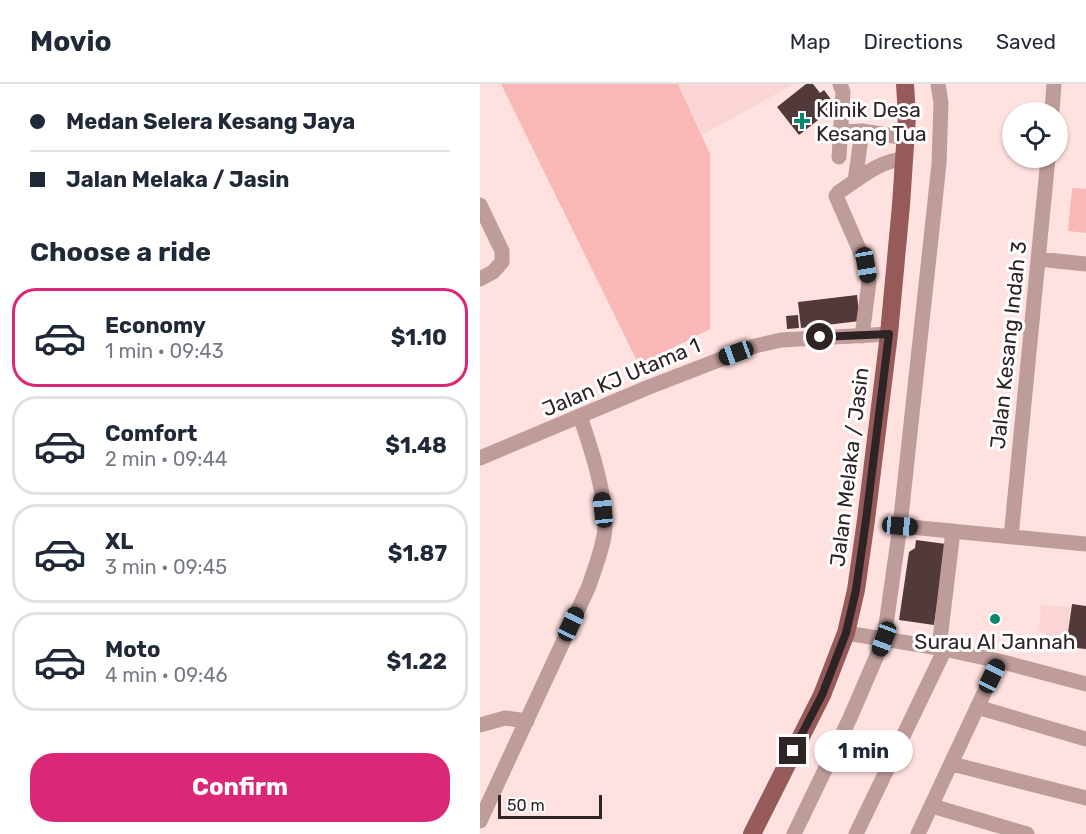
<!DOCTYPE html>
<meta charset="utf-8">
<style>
:root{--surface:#fff;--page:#f6f6f7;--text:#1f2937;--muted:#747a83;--line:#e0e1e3;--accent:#db2777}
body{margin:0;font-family:Rubik,sans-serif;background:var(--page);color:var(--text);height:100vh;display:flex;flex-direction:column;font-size:22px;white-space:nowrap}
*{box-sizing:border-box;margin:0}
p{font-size:20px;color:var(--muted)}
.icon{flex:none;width:33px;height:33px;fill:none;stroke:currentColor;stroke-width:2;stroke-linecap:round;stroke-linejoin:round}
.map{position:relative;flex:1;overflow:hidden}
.drawer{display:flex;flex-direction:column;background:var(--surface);width:480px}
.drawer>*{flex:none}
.banner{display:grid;align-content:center;height:132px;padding:0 30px;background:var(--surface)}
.tools{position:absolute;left:522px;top:18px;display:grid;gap:12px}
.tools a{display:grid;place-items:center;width:66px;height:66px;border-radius:50%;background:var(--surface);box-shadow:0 2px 4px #0004;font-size:30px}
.scale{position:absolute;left:18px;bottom:15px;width:104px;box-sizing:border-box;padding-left:6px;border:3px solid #2e2423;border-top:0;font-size:16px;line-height:21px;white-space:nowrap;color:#2e2423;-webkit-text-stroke:4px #fff;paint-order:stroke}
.end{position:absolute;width:27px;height:27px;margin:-14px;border:8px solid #2e2423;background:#fff;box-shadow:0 0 0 3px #fff}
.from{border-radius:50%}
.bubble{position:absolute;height:42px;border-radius:21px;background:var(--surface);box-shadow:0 2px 4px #0004;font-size:20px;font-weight:700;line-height:42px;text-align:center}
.car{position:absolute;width:18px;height:36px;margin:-18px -9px;border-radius:8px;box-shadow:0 0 4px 2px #0007;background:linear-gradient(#222 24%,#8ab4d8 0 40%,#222 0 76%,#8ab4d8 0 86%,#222 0)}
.banner b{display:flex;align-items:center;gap:21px;height:57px;font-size:22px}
.banner b+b{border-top:2px solid var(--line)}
.banner i{width:15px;height:15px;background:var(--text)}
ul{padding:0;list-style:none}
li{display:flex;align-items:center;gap:18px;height:99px;margin:0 12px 9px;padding:0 18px;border:3px solid var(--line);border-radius:24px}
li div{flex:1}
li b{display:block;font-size:22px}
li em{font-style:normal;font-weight:700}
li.active{border-color:var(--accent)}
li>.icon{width:54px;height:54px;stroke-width:1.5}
h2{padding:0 30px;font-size:27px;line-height:72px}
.cta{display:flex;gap:12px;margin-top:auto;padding:12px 30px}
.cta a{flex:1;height:69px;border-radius:24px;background:var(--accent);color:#fff;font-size:24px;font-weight:700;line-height:69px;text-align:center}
header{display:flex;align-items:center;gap:36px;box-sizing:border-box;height:84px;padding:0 30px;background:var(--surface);border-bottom:2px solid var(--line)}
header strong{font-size:28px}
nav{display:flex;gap:33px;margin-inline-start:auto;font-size:21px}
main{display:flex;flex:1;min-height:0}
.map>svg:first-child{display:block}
</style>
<header>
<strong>Movio</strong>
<nav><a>Map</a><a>Directions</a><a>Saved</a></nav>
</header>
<main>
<section class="drawer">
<div class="banner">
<b><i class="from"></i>Medan Selera Kesang Jaya</b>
<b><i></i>Jalan Melaka / Jasin</b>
</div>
<h2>Choose a ride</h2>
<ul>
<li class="active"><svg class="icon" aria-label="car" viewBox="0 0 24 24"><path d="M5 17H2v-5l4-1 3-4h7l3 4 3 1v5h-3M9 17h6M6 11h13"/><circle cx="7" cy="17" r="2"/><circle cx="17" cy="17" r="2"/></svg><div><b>Economy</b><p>1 min · 09:43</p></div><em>$1.10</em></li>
<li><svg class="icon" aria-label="car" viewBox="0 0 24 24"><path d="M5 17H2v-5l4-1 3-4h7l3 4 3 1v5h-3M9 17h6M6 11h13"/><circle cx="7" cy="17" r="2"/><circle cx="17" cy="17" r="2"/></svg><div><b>Comfort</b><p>2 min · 09:44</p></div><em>$1.48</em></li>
<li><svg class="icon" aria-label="car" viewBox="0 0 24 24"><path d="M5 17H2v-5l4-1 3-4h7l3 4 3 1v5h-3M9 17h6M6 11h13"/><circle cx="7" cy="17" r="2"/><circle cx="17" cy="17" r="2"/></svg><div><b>XL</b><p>3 min · 09:45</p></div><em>$1.87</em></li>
<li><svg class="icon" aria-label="car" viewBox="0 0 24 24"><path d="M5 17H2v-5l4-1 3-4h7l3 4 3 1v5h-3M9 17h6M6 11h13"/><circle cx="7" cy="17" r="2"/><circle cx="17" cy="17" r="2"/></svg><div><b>Moto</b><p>4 min · 09:46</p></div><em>$1.22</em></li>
</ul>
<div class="cta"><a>Confirm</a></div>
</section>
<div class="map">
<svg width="606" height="750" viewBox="0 0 606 750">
<rect width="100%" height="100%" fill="#ffe2e0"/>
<!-- built -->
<path fill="#fad5d3" d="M198,0H314L222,51Z
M561,521L590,523L588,550L579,549L578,557L566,556V548H559Z"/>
<!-- green -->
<path fill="#f9b8b5" d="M21,0H198L230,70V245L159,281Z
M592,104L606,105V149L588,147Z"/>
<!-- building -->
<path fill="#513a39" d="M326,0H333L340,9L344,6L356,22L319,51L297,23Z
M377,211L380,237L321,244L318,218Z
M318,231L319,244L307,245L306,232Z
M436,456L466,460L454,541L419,536L429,468L435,464Z
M592,520L606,522V565L586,563Z"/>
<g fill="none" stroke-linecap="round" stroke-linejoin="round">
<!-- minor -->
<path stroke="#be9c9a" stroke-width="15" d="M572,28L574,0
M360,48L382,47L426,54
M359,73L363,8L360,0
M375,97L382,47
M0,121L22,167V178L13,188L0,195
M558,175L606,180
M382,252L389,198L386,181L356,112L359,108C380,94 400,76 425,75
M0,374L169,303L275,262L301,256L409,250
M420,442L606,460
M531,453L568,74
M366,549L459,564L519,577L606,600
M459,564L473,447
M497,623L606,655
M0,641L25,634L47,637
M472,680L606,714
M452,722L547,750
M0,737L109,502C115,483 124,462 125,443C126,410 111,364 100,332
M314,750L370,634L404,555L420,442L459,80L461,19L458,0
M376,750L465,565
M438,750L519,577"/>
<!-- major -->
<path stroke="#955a59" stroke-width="18" d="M272,750L342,611L366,549L376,506L386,436L409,250L421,121L427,32L425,0"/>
</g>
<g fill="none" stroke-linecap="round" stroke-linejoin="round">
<!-- route -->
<path stroke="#2e2423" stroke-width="8" d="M313,667L342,611L366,549L376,506L386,436L409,250L340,253"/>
</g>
<!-- markers -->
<g fill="#06896d" stroke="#fff" stroke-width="2">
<path d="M319 28h6v6h6v6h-6v6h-6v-6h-6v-6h6z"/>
<circle cx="515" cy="535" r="6"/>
</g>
<g text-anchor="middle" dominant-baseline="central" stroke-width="6" stroke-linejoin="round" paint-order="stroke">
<!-- poi labels -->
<g font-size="21" fill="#2e2423" stroke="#fff" text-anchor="start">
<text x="336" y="25">Klinik Desa<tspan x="336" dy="24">Kesang Tua</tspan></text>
<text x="515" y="557" text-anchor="middle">Surau Al Jannah</text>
</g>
<!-- street labels -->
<g font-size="21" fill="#2e2423" stroke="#fff">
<text transform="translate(528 261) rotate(-84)">Jalan Kesang Indah 3</text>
<text transform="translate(141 293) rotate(-23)">Jalan KJ Utama 1</text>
<text transform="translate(369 383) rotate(-83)">Jalan Melaka / Jasin</text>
</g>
</g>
</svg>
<div class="tools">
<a><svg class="icon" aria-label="locate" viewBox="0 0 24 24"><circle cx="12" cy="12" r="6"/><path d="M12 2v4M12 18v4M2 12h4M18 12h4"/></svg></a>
</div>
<div class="scale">50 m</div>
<i class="end from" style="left:340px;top:253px"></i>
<i class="end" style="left:313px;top:667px"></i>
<div class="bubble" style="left:334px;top:646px;width:99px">1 min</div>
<i class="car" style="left:386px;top:181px;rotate:170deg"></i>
<i class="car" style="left:256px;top:269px;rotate:250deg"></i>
<i class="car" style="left:123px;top:426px;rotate:354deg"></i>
<i class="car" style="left:420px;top:442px;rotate:95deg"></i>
<i class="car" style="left:91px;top:540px;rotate:25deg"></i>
<i class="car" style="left:404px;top:555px;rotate:201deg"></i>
<i class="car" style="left:512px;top:592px;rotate:26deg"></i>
</div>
</main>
